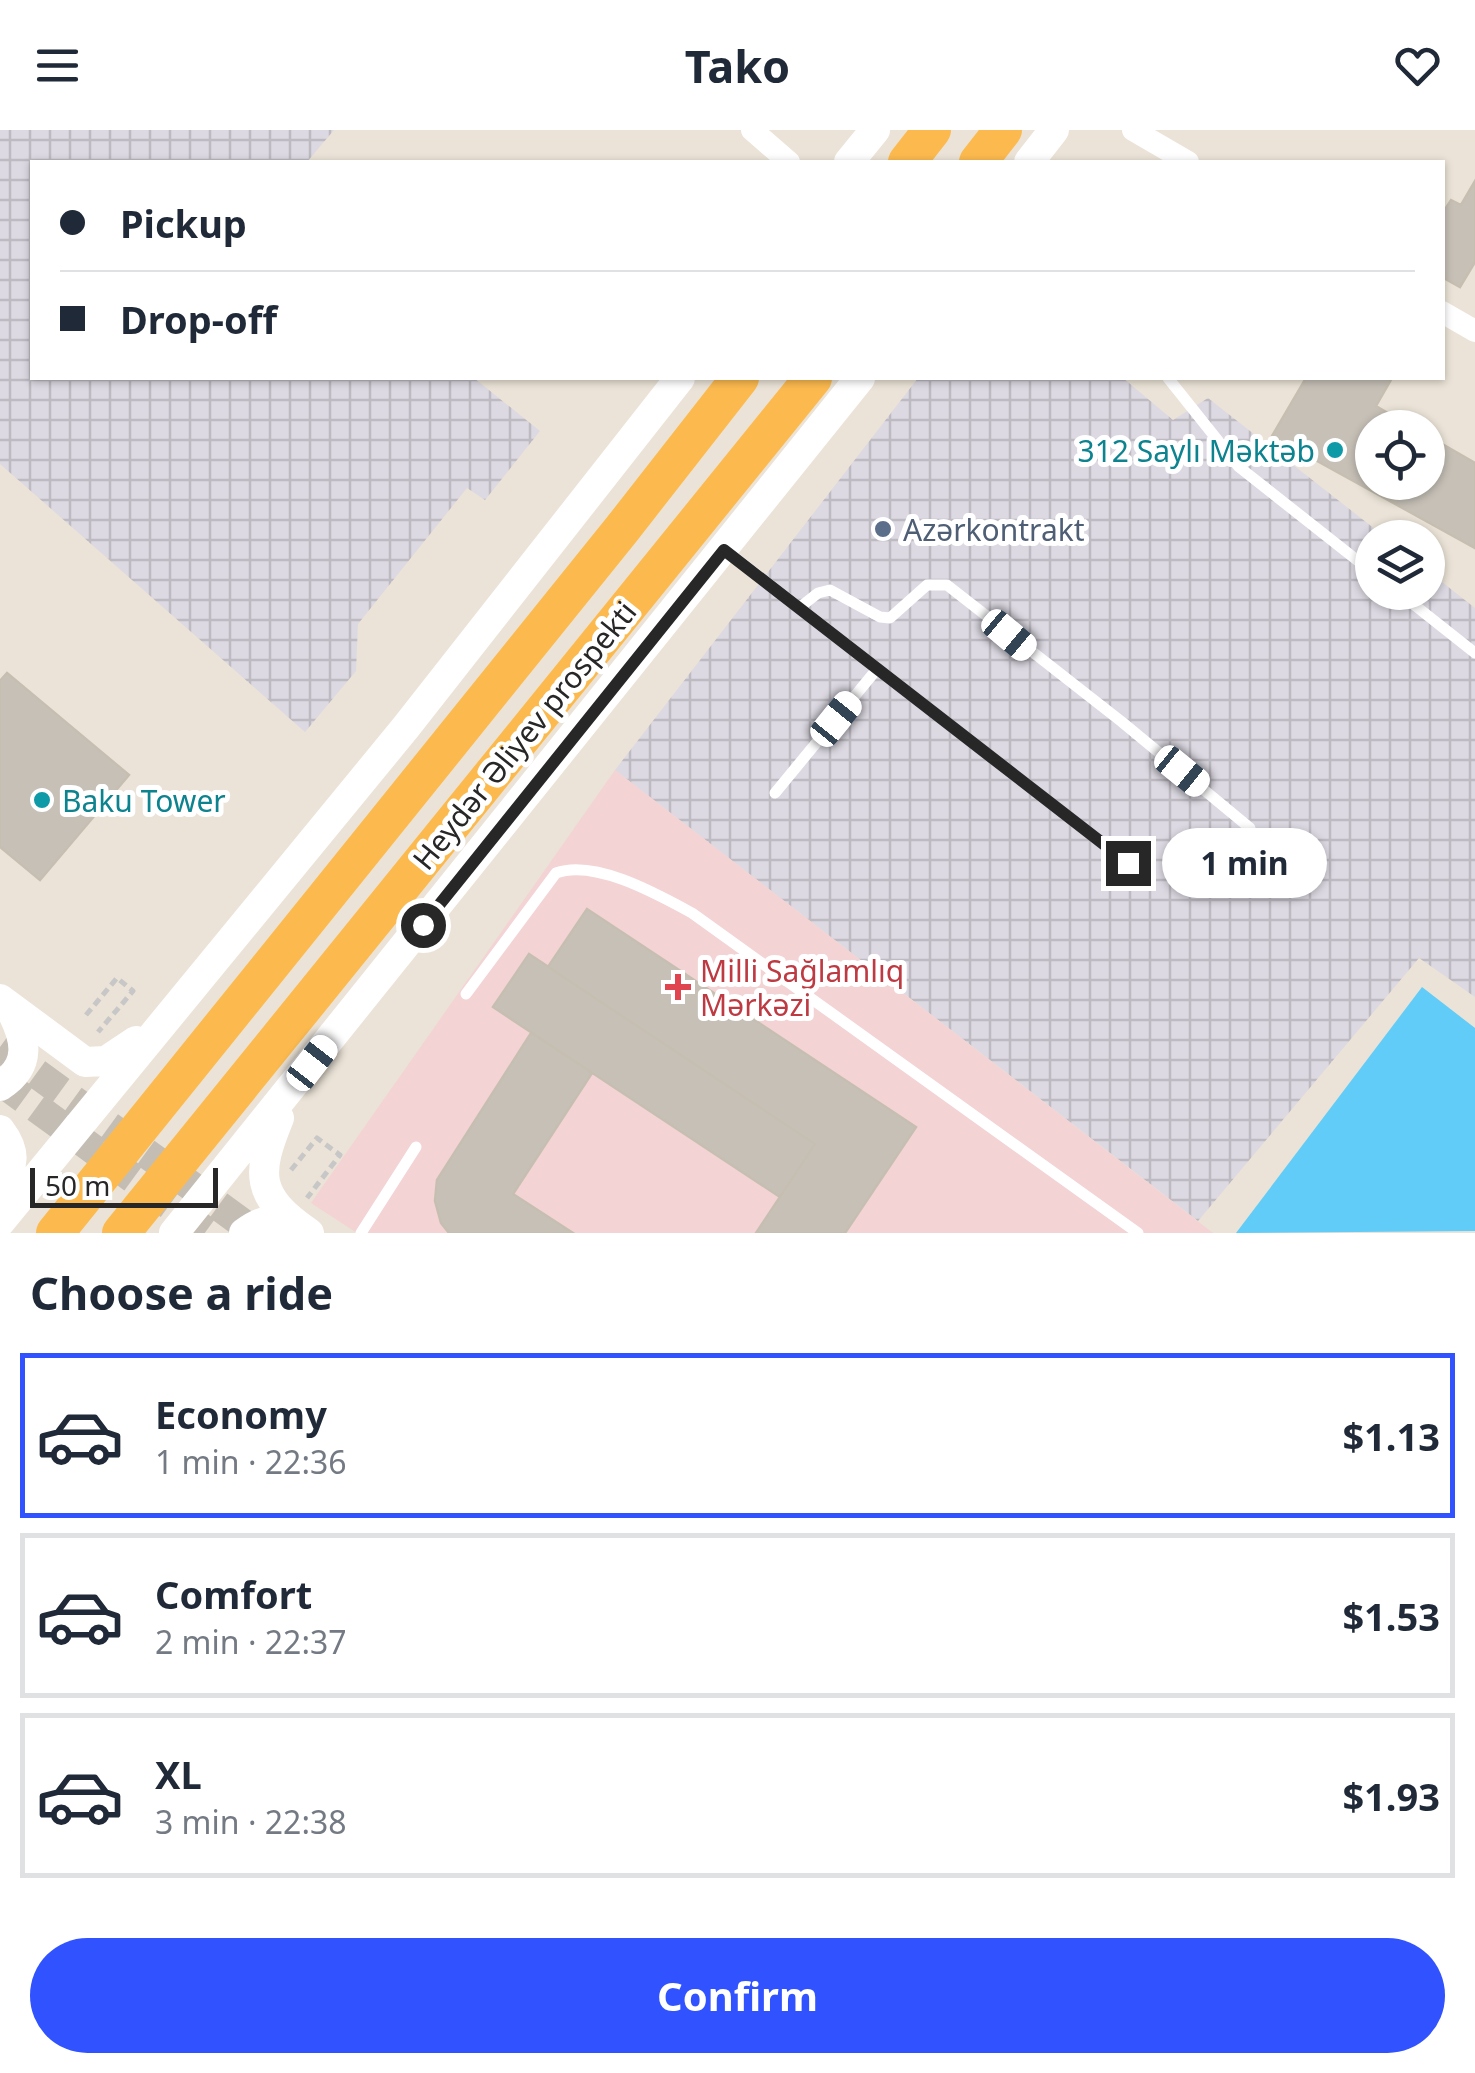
<!DOCTYPE html>
<meta charset="utf-8">
<style>
:root{--surface:#fff;--page:#f2f2f3;--text:#1f2937;--muted:#747a83;--line:#e0e1e3;--accent:#3052ff}
body{margin:0;font-family:"Noto Sans",sans-serif;background:var(--page);color:var(--text);height:100vh;display:flex;flex-direction:column;font-size:38px;white-space:nowrap}
*{box-sizing:border-box;margin:0}
p{font-size:32px;color:var(--muted)}
.icon{flex:none;width:55px;height:55px;fill:none;stroke:currentColor;stroke-width:2;stroke-linecap:round;stroke-linejoin:round}
.map{position:relative;height:1103px;overflow:hidden}
.drawer{display:flex;flex-direction:column;background:var(--surface);flex:1}
.drawer>*{flex:none}
.top-card{position:absolute;left:30px;top:30px;width:1415px;height:220px;border-radius:0px;box-shadow:0 2px 8px #0004;display:grid;align-content:center;height:220px;padding:0 30px;background:var(--surface)}
.tools{position:absolute;left:1355px;top:280px;display:grid;gap:20px}
.tools a{display:grid;place-items:center;width:90px;height:90px;border-radius:50%;background:var(--surface);box-shadow:0 2px 8px #0004;font-size:50px}
.scale{position:absolute;left:30px;bottom:25px;width:188px;box-sizing:border-box;padding-left:10px;border:5px solid #272727;border-top:0;font-size:28px;line-height:35px;white-space:nowrap;color:#272727;-webkit-text-stroke:8px #fff;paint-order:stroke}
.end{position:absolute;width:45px;height:45px;margin:-22px;border:12px solid #272727;background:#fff;box-shadow:0 0 0 5px #fff}
.from{border-radius:50%}
.bubble{position:absolute;height:70px;border-radius:35px;background:var(--surface);box-shadow:0 2px 8px #0004;font-size:32px;font-weight:700;line-height:70px;text-align:center}
.car{position:absolute;width:30px;height:60px;margin:-30px -15px;border-radius:12px;box-shadow:0 0 8px 2px #0007;background:linear-gradient(#fff 24%,#345 0 40%,#fff 0 76%,#345 0 86%,#fff 0)}
.top-card b{display:flex;align-items:center;gap:35px;height:95px;font-size:38px}
.top-card b+b{border-top:2px solid var(--line)}
.top-card i{width:25px;height:25px;background:var(--text)}
ul{padding:0;list-style:none}
li{display:flex;align-items:center;gap:30px;height:165px;margin:0 20px 15px;padding:0 10px;border:5px solid var(--line);border-radius:0px}
li div{flex:1}
li b{display:block;font-size:38px}
li em{font-style:normal;font-weight:700}
li.on{border-color:var(--accent)}
li>.icon{width:90px;height:90px;stroke-width:1.5}
h2{padding:0 30px;font-size:45px;line-height:120px}
.action{display:flex;gap:20px;margin-top:auto;padding:20px 30px}
.action a{flex:1;height:115px;border-radius:60px;background:var(--accent);color:#fff;font-size:40px;font-weight:700;line-height:115px;text-align:center}
header{display:flex;justify-content:space-between;align-items:center;height:130px;padding:0 30px;background:var(--surface);font-size:45px;font-weight:700}
.map>svg:first-child{display:block}
</style>
<header><svg class="icon" aria-label="menu" viewBox="0 0 24 24"><path d="M4 6h16M4 12h16M4 18h16"/></svg>Tako<svg class="icon" aria-label="heart" viewBox="0 0 24 24"><path d="M12 20l-8-8c-3-5 5-10 8-4 3-6 11-1 8 4z"/></svg></header>
<div class="map">
<svg width="1475" height="1103" viewBox="0 0 1475 1103">
<defs>
<pattern id="industrial-grid" width="8" height="8" patternUnits="userSpaceOnUse" patternTransform="scale(2.5)"><rect width="8" height="8" fill="#dcd9e2"/><path d="M0 4h8M4 0v8" fill="none" stroke="#bdbac2"/></pattern>
</defs>
<rect width="100%" height="100%" fill="#ebe3d7"/>
<!-- industrial -->
<path fill="url(#industrial-grid)" d="M0,0H334L307,32H32V248H474L540,301L485,370L467,358L358,494L356,541L305,602L0,334Z
M918,248H1123L1173,290L1208,268L1385,407L1372,408V462H1428V441L1475,478V867L1419,828L1198,1091L615,640Z"/>
<!-- medical -->
<path fill="#f3d3d4" d="M615,640L1213,1103H357L311,1073Z"/>
<!-- water -->
<path fill="#60ccf7" d="M1422,857L1475,898V1101L1236,1103Z"/>
<!-- building -->
<path fill="#c6c0b7" stroke="#c6bfb1" stroke-width="2.5" d="M1475,51V132L1460,157L1442,147V84L1451,70L1461,75Z
M1306,248H1392L1376,276L1413,298H1372V352H1428V306L1475,333V418L1272,306Z
M7,543L129,645L40,750L0,717V551Z
M587,779L916,997L845,1103H756L815,1014L548,837Z
M529,824L815,1014L780,1067L493,877Z
M531,903L592,943L513,1064L573,1103H449L441,1093L435,1071L437,1050Z"/>
<g fill="none" stroke-linecap="round" stroke-linejoin="round">
<!-- secondary-tunnel -->
<path stroke="#c4bdb4" stroke-width="30" stroke-dasharray="30 15" stroke-linecap="butt" d="M0,917L256,1103
M0,951L208,1103"/>
<!-- path -->
<path stroke="#c7c7c7" stroke-width="5" stroke-dasharray="8 5" stroke-linecap="butt" d="M86,885L117,848L133,861L98,902
M291,1040L317,1008L340,1025L307,1068"/>
<!-- service -->
<path stroke="#fff" stroke-width="11" d="M1168,248L1239,337L1372,442
M724,419L1128,733
M1398,462L1475,523
M799,478L818,463L830,460L880,487L890,488L927,455H947L1122,592L1250,698
M775,663L877,539
M466,864L556,743C595,729 657,764 692,783L1138,1103
M361,1103L416,1017"/>
<!-- minor -->
<path stroke="#fff" stroke-width="22" d="M752,0L789,32
M1133,0L1188,32
M1442,182L1475,201"/>
<!-- secondary -->
<path stroke="#fff" stroke-width="30" d="M849,32L875,0
M1029,32L1054,0
M0,869L85,932L106,931L136,911
M0,956C33,935 26,908 10,878
M279,988C256,1044 255,1066 309,1103
M0,1000C16,1021 15,1035 0,1056
M0,1092L406,597L680,248
M174,1103L860,248
M244,1103C260,1091 270,1089 290,1090"/>
<!-- trunk -->
<path stroke="#fcba4e" stroke-width="38" d="M907,32L932,0
M978,32L1003,0
M55,1103L622,399L740,248
M121,1103L813,248"/>
</g>
<g fill="none" stroke-linecap="round" stroke-linejoin="round">
<!-- route -->
<path stroke="#272727" stroke-width="12" d="M423,795L724,420L1128,733"/>
</g>
<!-- markers -->
<g fill="#0f9aa8" stroke="#fff" stroke-width="4">
<circle cx="1335" cy="320" r="10"/>
<circle cx="42" cy="670" r="10"/>
</g>
<circle fill="#5c6f8a" stroke="#fff" stroke-width="4" cx="883" cy="399" r="10"/>
<path fill="#e0444e" stroke="#fff" stroke-width="4" d="M673 842h10v10h10v10h-10v10h-10v-10h-10v-10h10z"/>
<g text-anchor="middle" dominant-baseline="central" stroke-width="10" stroke-linejoin="round" paint-order="stroke">
<!-- culture labels -->
<g font-size="30" fill="#0d838f" stroke="#fff" text-anchor="end">
<text x="1315" y="320">312 Saylı Məktəb</text>
<text x="62" y="670" text-anchor="start">Baku Tower</text>
</g>
<!-- service labels -->
<g font-size="30" fill="#4e5e75" stroke="#fff" text-anchor="start">
<text x="903" y="399">Azərkontrakt</text>
</g>
<!-- street labels -->
<g font-size="30" fill="#272727" stroke="#fff">
<text transform="translate(524 605) rotate(-51)">Heydər Əliyev prospekti</text>
</g>
<!-- health labels -->
<g font-size="30" fill="#be3a42" stroke="#fff" text-anchor="start">
<text x="700" y="840">Milli Sağlamlıq<tspan x="700" dy="34">Mərkəzi</tspan></text>
</g>
</g>
</svg>
<div class="tools">
<a><svg class="icon" aria-label="locate" viewBox="0 0 24 24"><circle cx="12" cy="12" r="6"/><path d="M12 2v4M12 18v4M2 12h4M18 12h4"/></svg></a>
<a><svg class="icon" aria-label="layers" viewBox="0 0 24 24"><path d="M12 4l9 5-9 5-9-5zM3 14l9 5 9-5"/></svg></a>
</div>
<div class="scale">50 m</div>
<i class="end from" style="left:423px;top:795px"></i>
<i class="end" style="left:1128px;top:733px"></i>
<div class="bubble" style="left:1162px;top:698px;width:165px">1 min</div>
<i class="car" style="left:1009px;top:505px;rotate:130deg"></i>
<i class="car" style="left:836px;top:589px;rotate:39deg"></i>
<i class="car" style="left:1182px;top:641px;rotate:129deg"></i>
<i class="car" style="left:312px;top:933px;rotate:38deg"></i>
<div class="top-card">
<b><i class="from"></i>Pickup</b>
<b><i></i>Drop-off</b>
</div>
</div>
<section class="drawer">
<h2>Choose a ride</h2>
<ul>
<li class="on"><svg class="icon" aria-label="car" viewBox="0 0 24 24"><path d="M5 17H2v-5l4-1 3-4h7l3 4 3 1v5h-3M9 17h6M6 11h13"/><circle cx="7" cy="17" r="2"/><circle cx="17" cy="17" r="2"/></svg><div><b>Economy</b><p>1 min · 22:36</p></div><em>$1.13</em></li>
<li><svg class="icon" aria-label="car" viewBox="0 0 24 24"><path d="M5 17H2v-5l4-1 3-4h7l3 4 3 1v5h-3M9 17h6M6 11h13"/><circle cx="7" cy="17" r="2"/><circle cx="17" cy="17" r="2"/></svg><div><b>Comfort</b><p>2 min · 22:37</p></div><em>$1.53</em></li>
<li><svg class="icon" aria-label="car" viewBox="0 0 24 24"><path d="M5 17H2v-5l4-1 3-4h7l3 4 3 1v5h-3M9 17h6M6 11h13"/><circle cx="7" cy="17" r="2"/><circle cx="17" cy="17" r="2"/></svg><div><b>XL</b><p>3 min · 22:38</p></div><em>$1.93</em></li>
</ul>
<div class="action"><a>Confirm</a></div>
</section>
